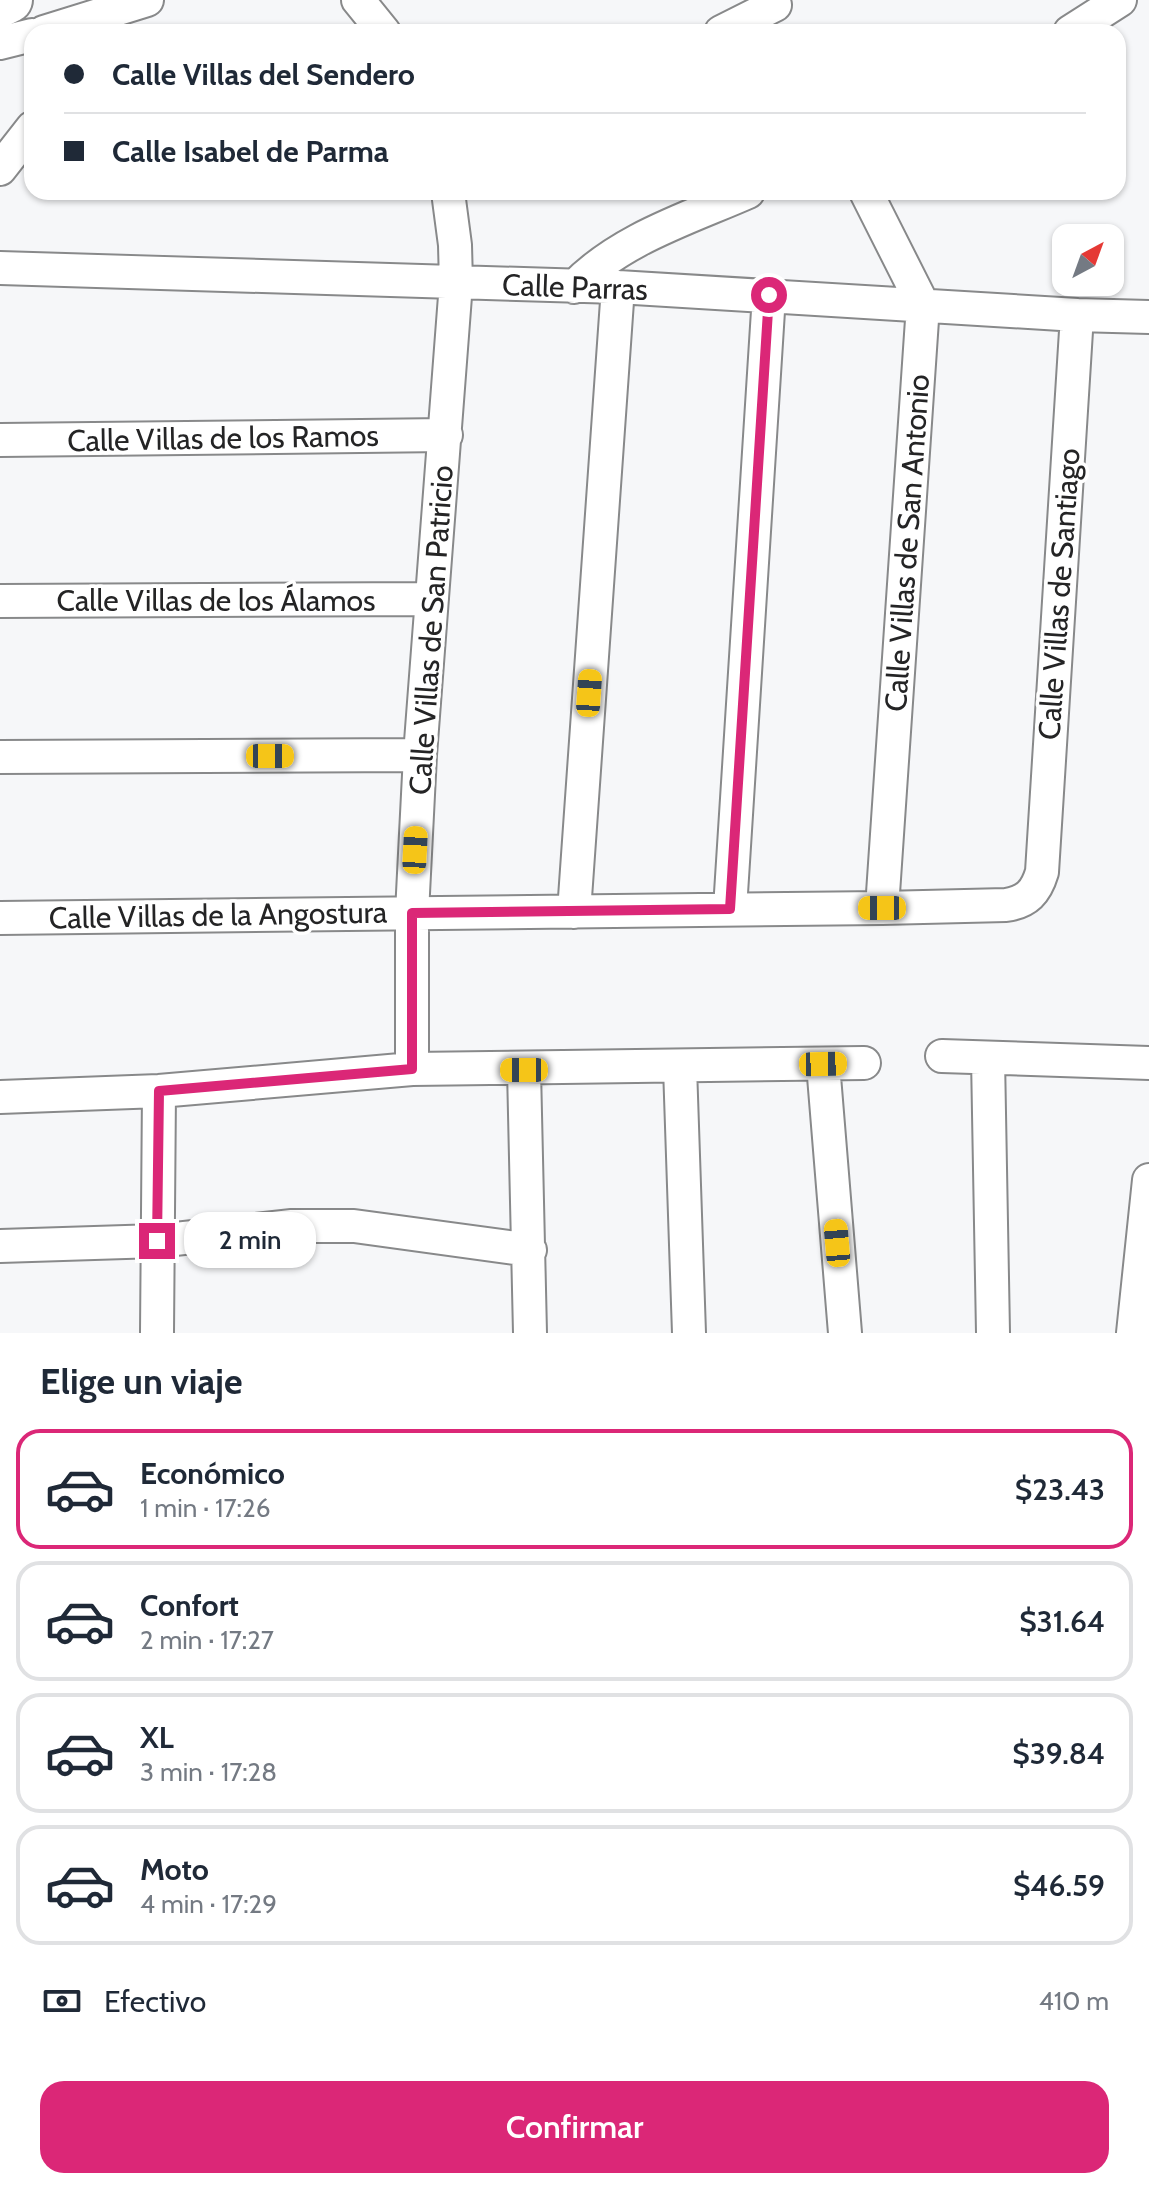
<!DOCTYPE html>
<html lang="es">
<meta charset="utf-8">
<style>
:root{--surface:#fff;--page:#f6f6f7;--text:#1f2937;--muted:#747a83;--line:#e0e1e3;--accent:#db2777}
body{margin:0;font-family:Cabin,sans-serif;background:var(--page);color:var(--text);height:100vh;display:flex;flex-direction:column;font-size:30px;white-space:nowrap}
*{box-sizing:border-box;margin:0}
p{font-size:26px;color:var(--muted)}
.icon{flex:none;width:44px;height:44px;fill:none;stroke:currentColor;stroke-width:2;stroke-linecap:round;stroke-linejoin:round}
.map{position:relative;height:1333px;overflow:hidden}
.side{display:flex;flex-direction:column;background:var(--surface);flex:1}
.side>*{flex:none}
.guide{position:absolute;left:24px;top:24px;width:1102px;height:176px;border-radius:24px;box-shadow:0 2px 6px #0004;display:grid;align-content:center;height:176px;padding:0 40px;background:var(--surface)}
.needle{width:52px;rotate:41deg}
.buttons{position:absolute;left:1052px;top:224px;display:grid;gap:16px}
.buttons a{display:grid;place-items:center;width:72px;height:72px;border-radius:16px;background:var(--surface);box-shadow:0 2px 6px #0004;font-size:40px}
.end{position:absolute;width:36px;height:36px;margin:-18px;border:10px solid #db2777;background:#fff;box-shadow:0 0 0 4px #fff}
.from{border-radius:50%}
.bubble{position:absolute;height:56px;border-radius:24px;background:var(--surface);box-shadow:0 2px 6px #0004;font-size:26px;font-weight:600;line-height:56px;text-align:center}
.car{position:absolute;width:24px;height:48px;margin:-24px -12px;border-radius:10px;box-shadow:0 0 6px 2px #0007;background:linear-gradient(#f5c518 24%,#345 0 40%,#f5c518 0 76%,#345 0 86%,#f5c518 0)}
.guide b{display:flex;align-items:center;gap:28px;height:76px;font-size:30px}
.guide b+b{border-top:2px solid var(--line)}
.guide i{width:20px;height:20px;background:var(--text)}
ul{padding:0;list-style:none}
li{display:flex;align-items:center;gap:24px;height:120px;margin:0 16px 12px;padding:0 24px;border:4px solid var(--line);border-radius:24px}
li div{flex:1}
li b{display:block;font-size:30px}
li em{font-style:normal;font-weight:600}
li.active{border-color:var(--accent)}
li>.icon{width:72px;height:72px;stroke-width:1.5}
h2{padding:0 40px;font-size:36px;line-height:96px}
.pay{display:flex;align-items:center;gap:20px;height:88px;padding:0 40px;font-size:30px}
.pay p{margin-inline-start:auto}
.button{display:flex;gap:16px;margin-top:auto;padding:16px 40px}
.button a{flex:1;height:92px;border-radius:24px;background:var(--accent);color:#fff;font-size:32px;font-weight:600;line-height:92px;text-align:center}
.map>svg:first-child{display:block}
</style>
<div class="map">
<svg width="1149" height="1333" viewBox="0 0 1149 1333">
<rect width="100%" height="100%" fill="#f6f7f9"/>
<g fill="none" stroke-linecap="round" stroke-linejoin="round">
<!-- minor casing -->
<g stroke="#88898a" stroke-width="36">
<path id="minor" d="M358,0L384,32
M44,32L147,0
M721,32L775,5
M1070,32L1120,0
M0,43L32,35
M0,169L32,128
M866,192L923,305L882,908
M0,268L618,287L1077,315L1149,317
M574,287C620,239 689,218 748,192
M0,440L446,435
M0,601L432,599
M0,757L420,755
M730,909L769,295
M574,912L618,287
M0,918L882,908L1006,905C1027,902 1036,892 1042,872L1077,315
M942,1056L1149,1063
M988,1058L993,1333
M823,1064L845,1333
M680,1067L689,1333
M412,1069V913L420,755L456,283L455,245L448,192
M524,1070L530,1333
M0,1097L159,1091L412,1069L864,1063
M0,1246L157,1241L292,1226H354L530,1250
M157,1333L159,1091
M1133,1333L1149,1180"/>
</g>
<!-- highway casing -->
<g stroke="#88898a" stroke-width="48">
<path id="highway" d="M0,5L10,0"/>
</g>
<!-- minor -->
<use href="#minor" stroke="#fff" stroke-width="32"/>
<!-- highway -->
<use href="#highway" stroke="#fff" stroke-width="44"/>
</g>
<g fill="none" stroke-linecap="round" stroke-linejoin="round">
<!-- route -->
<path stroke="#db2777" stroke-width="10" d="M157,1241L159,1091L412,1069V913L730,909L769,295"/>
</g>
<g text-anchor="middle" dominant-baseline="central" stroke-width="7" stroke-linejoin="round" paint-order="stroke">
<!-- street labels -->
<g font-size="30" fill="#242425" stroke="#fff">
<text transform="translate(575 287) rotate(2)">Calle Parras</text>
<text transform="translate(223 438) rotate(-1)">Calle Villas de los Ramos</text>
<text transform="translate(907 543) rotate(-86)">Calle Villas de San Antonio</text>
<text transform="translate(1059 594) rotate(-86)">Calle Villas de Santiago</text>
<text x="216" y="600">Calle Villas de los Álamos</text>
<text transform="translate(431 630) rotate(-86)">Calle Villas de San Patricio</text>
<text transform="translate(218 915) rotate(-1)">Calle Villas de la Angostura</text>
</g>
</g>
</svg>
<div class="buttons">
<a><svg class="needle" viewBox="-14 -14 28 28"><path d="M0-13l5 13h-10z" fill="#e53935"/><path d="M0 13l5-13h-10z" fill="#747a83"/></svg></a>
</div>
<i class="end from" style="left:769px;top:295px"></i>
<i class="end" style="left:157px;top:1241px"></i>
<div class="bubble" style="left:184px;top:1212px;width:132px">2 min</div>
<i class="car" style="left:589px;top:693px;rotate:4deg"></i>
<i class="car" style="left:270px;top:756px;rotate:90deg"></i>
<i class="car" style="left:415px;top:850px;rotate:3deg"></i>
<i class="car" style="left:882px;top:908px;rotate:270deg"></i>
<i class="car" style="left:823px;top:1064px;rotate:89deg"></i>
<i class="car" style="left:524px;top:1070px;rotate:270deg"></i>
<i class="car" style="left:837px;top:1243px;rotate:355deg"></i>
<div class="guide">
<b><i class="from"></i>Calle Villas del Sendero</b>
<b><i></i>Calle Isabel de Parma</b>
</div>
</div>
<section class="side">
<h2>Elige un viaje</h2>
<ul>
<li class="active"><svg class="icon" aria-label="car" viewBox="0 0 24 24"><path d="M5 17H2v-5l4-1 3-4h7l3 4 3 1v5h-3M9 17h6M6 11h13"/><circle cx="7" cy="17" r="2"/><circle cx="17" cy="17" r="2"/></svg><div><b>Económico</b><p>1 min · 17:26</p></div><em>$23.43</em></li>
<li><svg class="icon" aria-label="car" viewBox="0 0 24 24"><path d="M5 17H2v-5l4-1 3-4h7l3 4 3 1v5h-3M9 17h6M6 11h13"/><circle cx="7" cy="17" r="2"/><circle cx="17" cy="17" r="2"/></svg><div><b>Confort</b><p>2 min · 17:27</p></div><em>$31.64</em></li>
<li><svg class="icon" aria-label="car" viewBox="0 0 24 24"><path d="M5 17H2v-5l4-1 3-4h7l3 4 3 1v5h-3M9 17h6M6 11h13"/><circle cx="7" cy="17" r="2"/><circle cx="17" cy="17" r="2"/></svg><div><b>XL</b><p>3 min · 17:28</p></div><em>$39.84</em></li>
<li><svg class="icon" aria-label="car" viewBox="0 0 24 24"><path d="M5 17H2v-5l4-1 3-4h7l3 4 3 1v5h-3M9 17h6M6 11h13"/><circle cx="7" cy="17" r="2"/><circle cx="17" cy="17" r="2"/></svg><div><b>Moto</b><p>4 min · 17:29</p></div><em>$46.59</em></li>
</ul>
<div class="pay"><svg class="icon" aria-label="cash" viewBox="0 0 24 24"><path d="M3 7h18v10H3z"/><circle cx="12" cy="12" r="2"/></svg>Efectivo<p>410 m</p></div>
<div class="button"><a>Confirmar</a></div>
</section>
